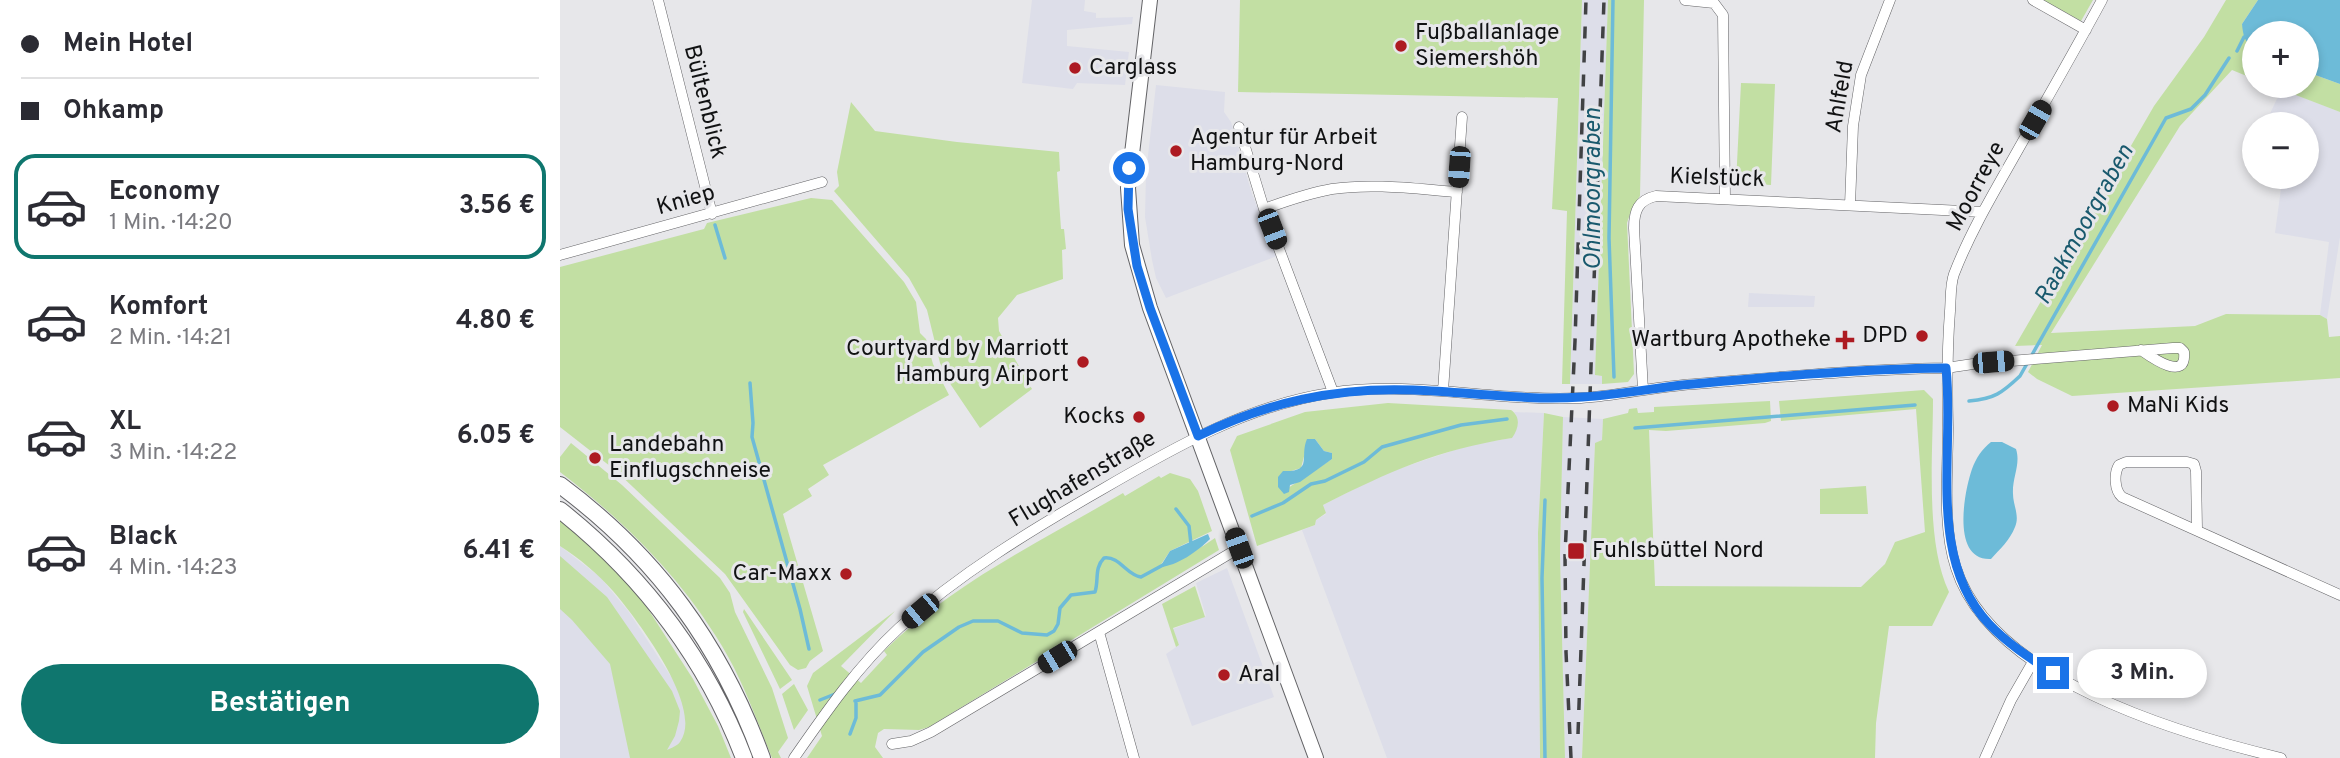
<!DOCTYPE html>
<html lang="de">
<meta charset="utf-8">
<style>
:root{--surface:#fff;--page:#f7f7f7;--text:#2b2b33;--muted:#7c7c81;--line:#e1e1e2;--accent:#0f766e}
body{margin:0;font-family:Overpass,sans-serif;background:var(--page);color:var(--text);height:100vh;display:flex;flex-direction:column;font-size:26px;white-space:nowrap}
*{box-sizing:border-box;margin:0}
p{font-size:23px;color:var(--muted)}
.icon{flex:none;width:38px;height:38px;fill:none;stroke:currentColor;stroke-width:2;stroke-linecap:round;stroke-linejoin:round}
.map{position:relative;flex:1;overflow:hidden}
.sheet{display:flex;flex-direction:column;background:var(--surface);width:560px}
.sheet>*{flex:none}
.hud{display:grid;align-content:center;height:154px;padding:0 21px;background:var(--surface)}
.tools{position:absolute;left:1682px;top:21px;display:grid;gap:14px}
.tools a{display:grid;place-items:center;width:77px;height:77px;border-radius:50%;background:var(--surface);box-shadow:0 4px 10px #0003;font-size:35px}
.end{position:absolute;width:32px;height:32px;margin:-16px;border:9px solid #1a73e8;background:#fff;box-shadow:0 0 0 4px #fff}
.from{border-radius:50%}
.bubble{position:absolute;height:49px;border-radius:24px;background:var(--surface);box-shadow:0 4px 10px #0003;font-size:23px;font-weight:700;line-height:49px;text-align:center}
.car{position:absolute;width:21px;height:42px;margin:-21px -10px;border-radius:9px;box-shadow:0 0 5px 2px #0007;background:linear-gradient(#222 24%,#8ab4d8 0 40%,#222 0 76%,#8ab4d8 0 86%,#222 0)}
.hud b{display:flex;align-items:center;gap:24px;height:66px;font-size:26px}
.hud b+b{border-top:2px solid var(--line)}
.hud i{width:18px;height:18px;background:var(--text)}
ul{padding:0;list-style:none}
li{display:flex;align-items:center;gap:21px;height:105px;margin:0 14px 10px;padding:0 7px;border:4px solid transparent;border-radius:21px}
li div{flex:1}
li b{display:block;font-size:26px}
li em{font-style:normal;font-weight:700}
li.on{border-color:var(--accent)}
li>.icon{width:63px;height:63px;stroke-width:1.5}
.cta{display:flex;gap:14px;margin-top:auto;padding:14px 21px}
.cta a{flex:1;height:80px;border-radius:42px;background:var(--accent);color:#fff;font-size:28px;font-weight:700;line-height:80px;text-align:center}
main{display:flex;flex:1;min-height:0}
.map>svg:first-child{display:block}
</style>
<main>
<section class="sheet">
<div class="hud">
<b><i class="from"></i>Mein Hotel</b>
<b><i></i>Ohkamp</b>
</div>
<ul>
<li class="on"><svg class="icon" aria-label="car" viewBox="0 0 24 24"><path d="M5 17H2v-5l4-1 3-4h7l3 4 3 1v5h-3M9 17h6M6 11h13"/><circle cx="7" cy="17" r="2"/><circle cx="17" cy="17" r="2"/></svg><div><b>Economy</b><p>1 Min. · 14:20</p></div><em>3.56 €</em></li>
<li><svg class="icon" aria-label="car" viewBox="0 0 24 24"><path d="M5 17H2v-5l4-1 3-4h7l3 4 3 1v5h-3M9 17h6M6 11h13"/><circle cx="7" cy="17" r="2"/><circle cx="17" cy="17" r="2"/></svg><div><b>Komfort</b><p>2 Min. · 14:21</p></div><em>4.80 €</em></li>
<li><svg class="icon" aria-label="car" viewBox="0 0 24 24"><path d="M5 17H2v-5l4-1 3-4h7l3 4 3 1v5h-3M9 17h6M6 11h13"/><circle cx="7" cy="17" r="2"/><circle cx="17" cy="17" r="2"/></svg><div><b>XL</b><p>3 Min. · 14:22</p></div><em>6.05 €</em></li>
<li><svg class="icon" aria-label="car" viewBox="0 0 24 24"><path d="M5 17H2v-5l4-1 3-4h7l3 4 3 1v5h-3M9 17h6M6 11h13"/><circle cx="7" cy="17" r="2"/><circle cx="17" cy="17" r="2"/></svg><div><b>Black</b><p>4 Min. · 14:23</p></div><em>6.41 €</em></li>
</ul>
<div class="cta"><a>Bestätigen</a></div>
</section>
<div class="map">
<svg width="1780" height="758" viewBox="0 0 1780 758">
<rect width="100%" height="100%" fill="#e7e7ea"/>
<!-- built -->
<path fill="#dddee9" d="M472,0H525L524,11L536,13V18L573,17L572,24L507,30V46L569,52L565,85L517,83L513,89L462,83Z
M1022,0H1048L1035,375L1042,376V384H1010Z
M596,85L665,92L664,112L671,122L692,194L717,256L606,298L596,278L592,260L585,217L586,173Z
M1724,90L1780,112V237L1767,319L1760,315L1769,242L1715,233L1722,181L1720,177H1746V124H1705L1717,99Z
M1189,293L1255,296L1254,307H1188Z
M954,412L984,413L978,533L980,758H827L742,530L755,525L756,520L766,514L763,505L826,473L910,445L952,438L956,415Z
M1003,417L1043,419L1042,440L1035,444L1022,758H1005L1000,555Z
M0,546L40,577L69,612L164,758H0Z
M667,568L714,697L632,726L606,654L619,645L613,629L646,616L636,583Z"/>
<!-- green -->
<path fill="#c2dfa3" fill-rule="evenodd" d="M680,0H1022L1010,384H1002L1007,211L992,209L998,98L678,92Z
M1048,0H1084L1080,196L1072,208L1067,223L1074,374L1068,382L1042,384V376L1035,375Z
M1483,0H1533L1521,21Z
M1666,0H1698L1682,24L1691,46L1694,48V79L1672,70L1620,126L1491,333L1635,326L1666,314L1760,315L1767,319L1769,337L1780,336V378L1512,396L1477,379L1468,372L1482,345L1455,346L1594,106L1644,37Z
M1747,72L1780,84V112L1712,86H1746Z
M1181,83L1215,84L1211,185L1176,183Z
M291,102L315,131L397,142L499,152L500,171L497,172L501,229H504L506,249L502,250L503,279L457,295L438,318L439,331L472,389L420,428L391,385L380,363L367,310L349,278L274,191L279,186L277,172Z
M251,198L272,200L344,282L356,302L360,333L366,339L373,364L389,395L263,465L269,475L248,489L252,496L223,514L263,651L250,661L246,668L238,670L230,665L165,574L55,470L0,427V267L144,229L147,223Z
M1364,390L1373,399C1373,457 1365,541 1389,592L1372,626H1329L1316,723L1315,758H1022L1035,443L1042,440L1043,419L1068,413L1069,409L1077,408L1078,413L1094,412V407L1210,401L1211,421L1205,423L1106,431L1089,430L1095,586L1301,587L1325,564L1335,542L1365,532L1356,409L1221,421L1219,401Z
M828,403L951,410C961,417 959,428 952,438C877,450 830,471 763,505L766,513L756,520L755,525L697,546L670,450L677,436L745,412ZM755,439L764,451L772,453V459L728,488L731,471L741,468L746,449Z
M984,413L1003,417L1000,555L1005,758H980V754L978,533Z
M11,443L62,485L160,578L170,593L175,612L212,688L228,738L218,752L221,758H212C197,721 183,681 162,646C120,576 64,521 0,472V457Z
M610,473L630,479L638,491L652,531L610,551L600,566L643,546L655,538L659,550L369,727L359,730L324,729L318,733L315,747L323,758H247L262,736L247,686L253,673L335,611L281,666L301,683L327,655L324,651C393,583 480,542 563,493L565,496L599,476L601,478Z
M1306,486L1308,514H1260V489Z
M0,518L34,546L79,595L133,679L158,726L171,758H70L50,664L12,620L0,609V556L47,597L112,691L120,711L119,721L115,736L107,750C111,748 117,746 120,742C145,708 76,618 53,591C38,574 19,558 0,546Z
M635,586L645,617L613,628L619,645L616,647L602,604Z
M184,609L232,680L220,689L183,612Z
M234,684L248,710L234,730L222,694Z"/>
<!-- water -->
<path fill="#6dbbd8" d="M1698,0H1780V84L1747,72L1746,33H1694V48C1684,42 1683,34 1682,24Z
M747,439H755L764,451L772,453V459L740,482L730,485L729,492L724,494L718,487V477L723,471C754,472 739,457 747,439Z
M1431,442H1442L1456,449C1461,464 1452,478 1453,494C1453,505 1460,516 1455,527C1450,540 1440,549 1431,559C1391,561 1404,492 1412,469C1416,458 1422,449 1431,442Z
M648,534L650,539C638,551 617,566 600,567L610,551Z"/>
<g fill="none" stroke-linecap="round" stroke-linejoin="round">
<!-- stream -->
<path stroke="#6dbbd8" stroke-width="3.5" d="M1053,0L1049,238L1054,377
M1677,51L1684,37L1694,38
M155,225L165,258
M190,383L193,423L192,437L240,609L249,649
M1409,401C1434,399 1442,393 1460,376L1606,118L1631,109L1645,95L1669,58
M1075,428L1355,405
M985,500L982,578L985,758
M616,509L629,526L631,544
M692,516L723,503L751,484L765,481L804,462L822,447L901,425L947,419
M260,700L275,694
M295,701L320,695L363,652L399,627L413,621H438L462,633L487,635L494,631L498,624L500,608L511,595L535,592C539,580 534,568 544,558C560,556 566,575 581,577L603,565
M290,734L296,718V703"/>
<!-- minor casing -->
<g stroke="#636366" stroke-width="11">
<path id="minor" d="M98,0L152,214
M1125,0L1154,3L1163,15L1165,199
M1473,0L1526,30
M1542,0C1515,50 1487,99 1459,148C1436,189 1411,230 1394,274C1390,285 1391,299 1390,311C1387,350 1387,388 1388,427C1388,471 1382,527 1396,568C1431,679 1620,734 1721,758
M679,127L704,209L773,392
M1290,205L1293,126L1301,75L1330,0
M704,209C726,201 749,193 772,189C813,183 856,189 897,192
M0,255L262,182
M1083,390L1074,228C1074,211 1078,200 1096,196L1423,212
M883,391L902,117
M1637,529L1636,471L1634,464L1627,462H1566L1559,465C1554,473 1554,490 1562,497L1780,595
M539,632L574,758
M332,744L351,741L371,732L679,548
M234,758C266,712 298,666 339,628C399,574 471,530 541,490C613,448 686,406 770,393C853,380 937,402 1021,398C1055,396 1089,388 1123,385C1210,378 1298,369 1386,368L1413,364L1613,348H1620L1624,352C1627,383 1591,357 1581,350
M1425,758L1451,700L1474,660"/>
</g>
<!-- secondary casing -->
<g stroke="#636366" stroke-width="16">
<path id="secondary" d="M590,0L568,188L572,245L590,308L756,758"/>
</g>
<!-- trunk casing -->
<g stroke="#636366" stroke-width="18">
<path id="trunk" d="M0,485C97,557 161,645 202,758
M0,510C83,576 146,659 184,758"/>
</g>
<!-- minor -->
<use href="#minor" stroke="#fff" stroke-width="10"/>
<!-- secondary -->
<use href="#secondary" stroke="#fff" stroke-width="14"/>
<!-- trunk -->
<use href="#trunk" stroke="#fff" stroke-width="16"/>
<!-- rail -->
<path stroke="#414244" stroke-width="3.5" stroke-dasharray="12 12" stroke-linecap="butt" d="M1018,734L1044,0
M1011,758L1006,652L1005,555L1015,341L1026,0"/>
</g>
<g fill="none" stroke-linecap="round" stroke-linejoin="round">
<!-- route -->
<path stroke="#1a73e8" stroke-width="9" d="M569,168L568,209L577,266L590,308L638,436C708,402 776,387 853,390C910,392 965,401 1022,397C1056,395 1089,389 1122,385C1209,377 1298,369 1386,368C1395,451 1366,558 1429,624C1448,644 1470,658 1493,673"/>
</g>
<!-- markers -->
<g fill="#ad1a21" stroke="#e7e7ea" stroke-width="2.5">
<circle cx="841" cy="46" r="7"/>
<circle cx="515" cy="68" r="7"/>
<circle cx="616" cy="151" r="7"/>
<circle cx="1362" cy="336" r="7"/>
<path d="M1281.5 329.5h7v7h7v7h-7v7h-7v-7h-7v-7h7z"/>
<circle cx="523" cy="362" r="7"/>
<circle cx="1553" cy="406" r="7"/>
<circle cx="579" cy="417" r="7"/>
<circle cx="35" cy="458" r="7"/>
<rect x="1007" y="542" width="18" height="18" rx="3.5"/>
<circle cx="286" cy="574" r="7"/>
<circle cx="664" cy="675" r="7"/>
</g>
<g text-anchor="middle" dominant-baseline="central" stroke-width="6" stroke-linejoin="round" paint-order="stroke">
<!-- poi labels -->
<g font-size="23" fill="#111213" stroke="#e7e7ea" text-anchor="start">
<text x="855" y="33">Fußballanlage<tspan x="855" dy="26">Siemershöh</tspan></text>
<text x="529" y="68">Carglass</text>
<text x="630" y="138">Agentur für Arbeit<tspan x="630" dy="26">Hamburg-Nord</tspan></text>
<text x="1348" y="336" text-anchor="end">DPD</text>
<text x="1271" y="340" text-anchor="end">Wartburg Apotheke</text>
<text x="509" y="349" text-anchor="end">Courtyard by Marriott<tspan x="509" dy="26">Hamburg Airport</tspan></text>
<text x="1567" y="406">MaNi Kids</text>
<text x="565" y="417" text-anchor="end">Kocks</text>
<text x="49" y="445">Landebahn<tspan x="49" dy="26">Einflugschneise</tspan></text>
<text x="1032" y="551">Fuhlsbüttel Nord</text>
<text x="272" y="574" text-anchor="end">Car-Maxx</text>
<text x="678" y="675">Aral</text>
</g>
<!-- street labels -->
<g font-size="23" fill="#111213" stroke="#e7e7ea">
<text transform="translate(1281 97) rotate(-80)">Ahlfeld</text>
<text transform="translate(144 102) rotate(76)">Bültenblick</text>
<text transform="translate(1157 179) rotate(2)">Kielstück</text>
<text transform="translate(1417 187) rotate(-62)">Moorreye</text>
<text transform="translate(126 201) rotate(-16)">Kniep</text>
<text transform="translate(523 480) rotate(-31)">Flughafenstraße</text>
</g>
<!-- water labels -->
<g font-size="24" font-style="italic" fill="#19596d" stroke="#e7e7ea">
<text transform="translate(1034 189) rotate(-90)">Ohlmoorgraben</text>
<text transform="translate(1525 225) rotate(-61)">Raakmoorgraben</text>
</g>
</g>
</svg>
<div class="tools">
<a>+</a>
<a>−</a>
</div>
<i class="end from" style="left:569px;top:168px"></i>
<i class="end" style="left:1493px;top:673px"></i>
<div class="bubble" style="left:1517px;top:649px;width:130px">3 Min.</div>
<i class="car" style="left:1475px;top:120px;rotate:30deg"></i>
<i class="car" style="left:899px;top:167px;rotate:184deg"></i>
<i class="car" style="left:712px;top:229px;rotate:159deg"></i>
<i class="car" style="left:1433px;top:362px;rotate:85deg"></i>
<i class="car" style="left:679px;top:548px;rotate:340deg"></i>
<i class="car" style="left:360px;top:611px;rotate:230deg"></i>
<i class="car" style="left:497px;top:657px;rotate:239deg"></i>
</div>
</main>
